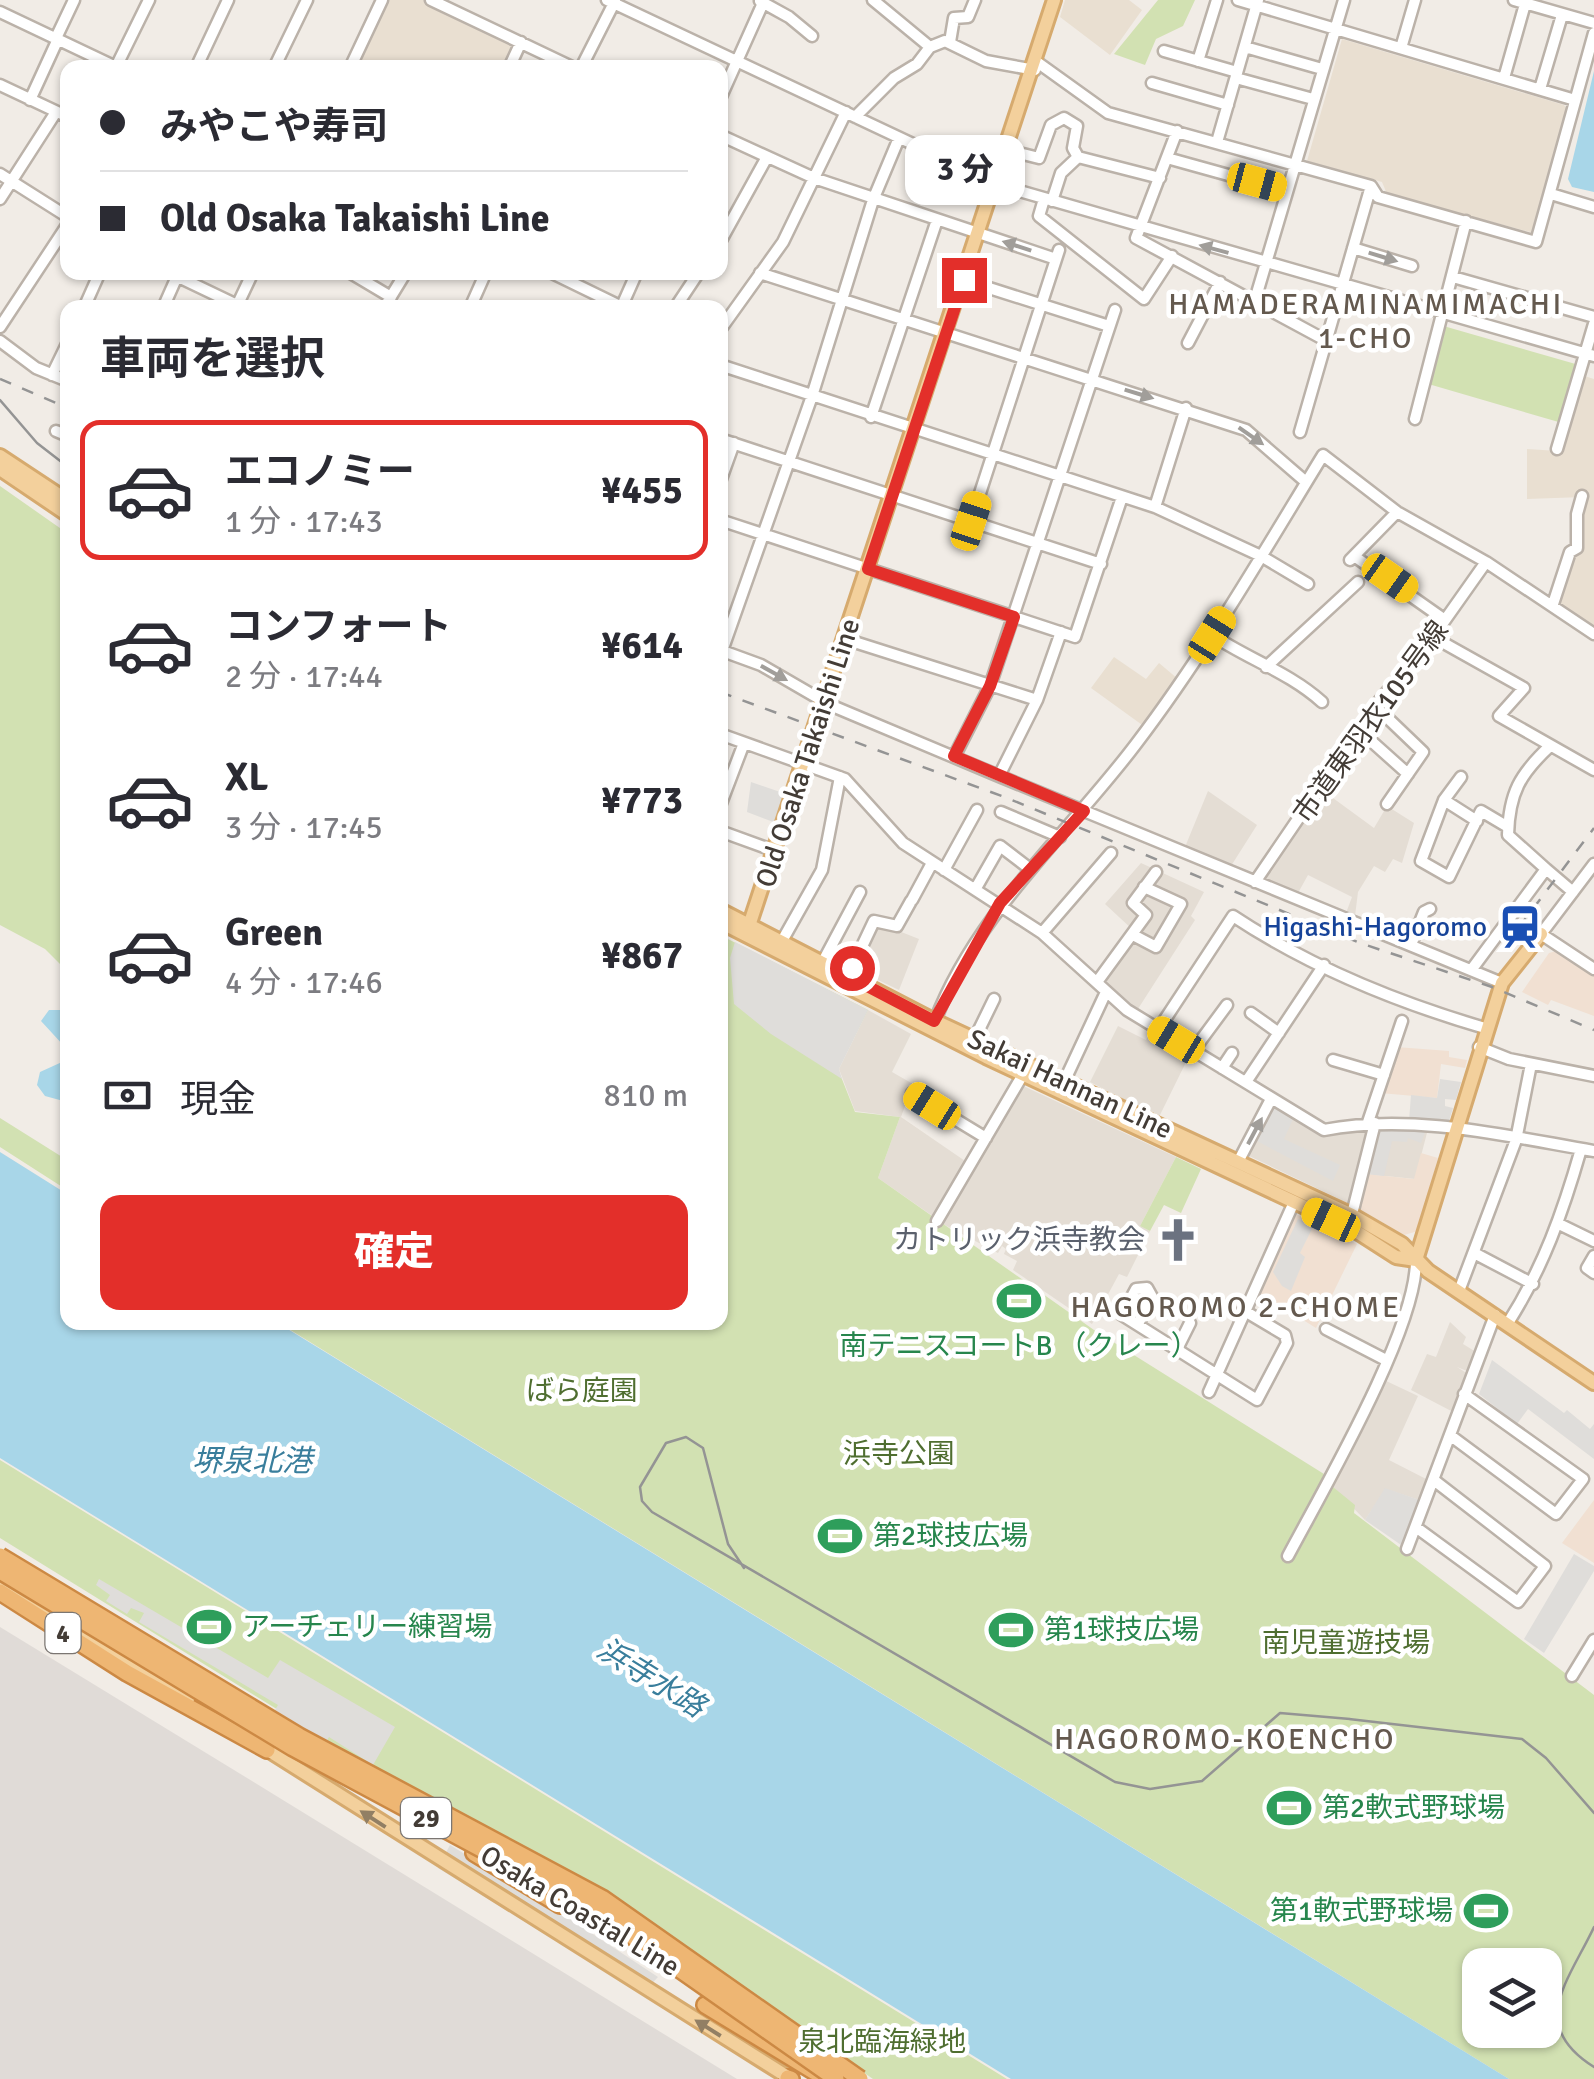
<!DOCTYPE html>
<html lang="ja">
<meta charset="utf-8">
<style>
:root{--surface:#fff;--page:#f7f7f7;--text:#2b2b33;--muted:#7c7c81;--line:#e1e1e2;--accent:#e32f2a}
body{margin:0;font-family:Signika,"Noto Sans JP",sans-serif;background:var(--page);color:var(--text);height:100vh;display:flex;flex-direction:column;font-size:38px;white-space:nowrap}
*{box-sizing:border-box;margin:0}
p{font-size:32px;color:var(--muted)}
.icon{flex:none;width:55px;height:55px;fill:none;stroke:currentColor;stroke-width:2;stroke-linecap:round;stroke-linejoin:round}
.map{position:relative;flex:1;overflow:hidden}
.details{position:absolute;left:60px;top:300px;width:668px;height:1030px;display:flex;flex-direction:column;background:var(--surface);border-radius:20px;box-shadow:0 2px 8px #0004}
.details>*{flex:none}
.banner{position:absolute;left:60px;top:60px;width:668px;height:220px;border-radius:20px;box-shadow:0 2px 8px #0004;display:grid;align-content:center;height:220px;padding:0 40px;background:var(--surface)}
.controls{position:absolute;left:1462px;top:1948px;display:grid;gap:20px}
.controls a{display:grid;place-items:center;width:100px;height:100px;border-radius:20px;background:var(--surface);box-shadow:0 2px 8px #0004;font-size:50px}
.end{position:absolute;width:45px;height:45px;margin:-22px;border:12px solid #e32f2a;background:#fff;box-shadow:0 0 0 5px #fff}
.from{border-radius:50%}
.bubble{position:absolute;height:70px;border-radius:20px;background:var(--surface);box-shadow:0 2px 8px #0004;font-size:32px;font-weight:800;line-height:70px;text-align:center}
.car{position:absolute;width:30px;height:60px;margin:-30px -15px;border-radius:12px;box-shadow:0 0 8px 2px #0007;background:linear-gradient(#f5c518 24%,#345 0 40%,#f5c518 0 76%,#345 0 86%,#f5c518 0)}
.banner b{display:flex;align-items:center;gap:35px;height:95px;font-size:38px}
.banner b+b{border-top:2px solid var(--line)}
.banner i{width:25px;height:25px;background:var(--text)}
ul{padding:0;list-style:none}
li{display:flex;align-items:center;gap:30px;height:140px;margin:0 20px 15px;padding:0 20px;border:5px solid transparent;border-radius:20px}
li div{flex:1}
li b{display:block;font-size:38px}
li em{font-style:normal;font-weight:800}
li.on{border-color:var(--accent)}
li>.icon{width:90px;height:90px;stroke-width:1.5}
h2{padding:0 40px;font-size:45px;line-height:120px}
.pay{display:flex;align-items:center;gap:25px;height:110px;padding:0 40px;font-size:38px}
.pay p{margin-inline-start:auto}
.primary-button{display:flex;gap:20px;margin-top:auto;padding:20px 40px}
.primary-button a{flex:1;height:115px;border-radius:20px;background:var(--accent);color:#fff;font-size:40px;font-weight:800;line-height:115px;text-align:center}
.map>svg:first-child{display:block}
</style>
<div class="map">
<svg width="1594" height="2079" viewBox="0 0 1594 2079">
<rect width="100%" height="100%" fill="#f1ece6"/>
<!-- residential -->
<path fill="#e4ddd4" d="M1322,790L1374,828L1387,806L1414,823L1402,863L1393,859L1385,872L1374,866L1358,892L1355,916L1346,913L1352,897L1308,875L1298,893L1260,877Z
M1208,791L1257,825L1231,866L1185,847Z
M1141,863L1204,892L1191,916L1195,920L1136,1012L1101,984L1128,951L1122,945L1133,930L1105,904Z
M876,922L919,939L899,990L855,969Z
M868,1010L911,1034L892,1072L913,1084L901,1117L968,1163L934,1217L878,1178L900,1117L855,1111L839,1069Z
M1118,1026L1146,1040L1151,1030L1192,1050L1159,1117L1090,1082Z
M1019,1084L1176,1157L1140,1226L1150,1231L1127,1277L1119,1274L1092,1324L1013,1270L1017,1261L1004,1254L1006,1249L1002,1246L998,1253L943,1224Z
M1271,1105L1321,1132L1371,1126L1352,1205L1245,1154Z
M1378,1128L1428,1129L1415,1179L1366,1174Z
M1450,1322L1466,1337L1463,1344L1476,1352L1467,1371L1457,1367L1468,1374L1455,1413L1411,1390L1427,1354L1436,1357Z
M1382,1379L1418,1396L1389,1460L1430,1481L1422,1501L1386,1489L1365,1520L1328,1482Z"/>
<!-- commercial -->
<path fill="#f1e0d2" d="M1556,951L1594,976V1016L1551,1000L1548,1005L1522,992L1549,953Z
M1396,1047L1449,1051V1057L1467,1060L1465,1068L1441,1064L1437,1098L1380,1093Z
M1421,1153L1438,1158L1418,1231L1404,1235L1358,1208L1366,1174L1414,1179Z
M1294,1213L1357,1244L1316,1328L1258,1292Z
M1594,1500V1563L1562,1543Z"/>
<!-- industrial -->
<path fill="#e0dbd7" d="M0,1627L252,1781L737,2079H0Z"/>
<!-- education -->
<path fill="#e9dfd1" d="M382,0H431L521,42L509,67L350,68Z
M1065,0H1129L1142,10L1110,55L1060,17Z
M1342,39L1564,105L1567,109L1534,233L1387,194L1382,182L1307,161Z
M1581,375L1594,379V628L1556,601L1583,497L1527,499V449L1558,451Z
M1114,657L1146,679L1159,663L1178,679L1145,727L1091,688Z"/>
<!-- green -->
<path fill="#d2e1b2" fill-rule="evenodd" d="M1158,0H1195L1183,26L1156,39L1145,65L1114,54Z
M1440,325L1579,365L1562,423L1425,383Z
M0,486L67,533V971L45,949L0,925Z
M720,935L868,1010L838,1069L855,1112L900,1117L878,1178L1094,1330L1324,1474L1322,1478L1355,1505L1354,1513L1594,1695V2079H1509L279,1323L720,1322ZM1480,1965H1545V2030H1480Z
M0,1118L67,1160V1190L0,1147Z
M1176,1157L1201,1169L1181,1213L1164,1205L1150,1231L1140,1226Z
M0,1460L1007,2079H873L615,1897L330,1742L0,1538Z"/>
<!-- parking -->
<path fill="#dfddda" d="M751,782L786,794L776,823L747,812Z
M735,942L868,1010L839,1069L842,1079L771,1034L734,1004L730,958Z
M1440,1079L1461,1082L1456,1100L1445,1099V1106L1453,1108L1448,1124L1409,1121L1411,1095L1437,1098Z
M1274,1104L1294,1117L1284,1139L1340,1165L1333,1181L1253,1139Z
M1427,1127L1421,1143L1408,1138L1407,1142L1392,1141L1384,1176L1366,1174L1378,1128Z
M1298,1219L1314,1225L1300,1253L1305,1257L1291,1291L1282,1286L1273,1272Z
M1492,1360L1564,1413L1567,1410L1590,1429L1594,1424V1459L1528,1409L1517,1424L1479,1394Z
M1385,1488L1422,1501L1404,1547L1365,1520Z
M1574,1554L1594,1566V1571L1544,1653L1524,1639Z
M99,1579L268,1678L280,1660L395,1727L373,1765L329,1737L326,1742L275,1710L278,1705L139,1622L144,1613L131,1608L127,1614L106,1601L110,1595L96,1585Z
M450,1845L567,1917L658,1977L642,1994L438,1868Z"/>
<!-- water -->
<path fill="#a8d6e8" d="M1594,71V192L1572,187L1568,179Z
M49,1010H67V1102L45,1096L37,1085L40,1072L62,1062L66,1055L64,1046L41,1021Z
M0,1152L67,1194L68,1322L278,1323L1509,2079H1011L0,1458Z"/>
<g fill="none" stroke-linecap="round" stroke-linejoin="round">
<!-- minor casing -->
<g stroke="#bbb2a9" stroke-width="15">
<path id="minor" d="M431,0L574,68
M607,0L1002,186L1594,356
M873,0L930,47
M1238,0L1575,100
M1514,0L1594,23
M760,1L789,17L812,36
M0,12L118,68
M56,38L74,0
M950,42L954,18L968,17L975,0
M1245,47L1322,69
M1401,48L1415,0
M1164,51L1237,72
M1198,61L1217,0
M1037,62L1108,113L1371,186L1378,197L1536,242L1594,33
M116,67L149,0
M196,68L228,0
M274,68L307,0
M350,68L382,0
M509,68L521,42
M581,68L615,1
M1236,78L1313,99
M1504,78L1525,4
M1152,83L1228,105
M0,85L68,117
M1540,89L1562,15
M720,99L763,3
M30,100L58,39
M855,117L894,78L917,64L930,47L945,41L986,61L1035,70
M1177,131L1136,238L1327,341
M720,135L814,178L1056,259
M1217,142L1258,0
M1023,154L1039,158L1051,125L1064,118L1077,126L1073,148L1078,157
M1167,158L1286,191
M0,174L68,217
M1551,194L1594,207
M0,199L56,112
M1044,199L1039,216L1144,299L1172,256
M1052,201L1061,173L1078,157L1160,178
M720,242L767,157
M1353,248L1412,266
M168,272L237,305
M349,272L391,297
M550,272L624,308
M760,273L1246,430L1306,482
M1453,277L1594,317
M964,280L1109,326
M1255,300L1344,0
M84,308L100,272
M163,308L179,272
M236,308L253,272
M384,308L406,272
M470,308L486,272
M621,308L637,272
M675,308L699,272
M0,327L68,224
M720,330L783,242L846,112
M0,341L36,368L68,381
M1188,343L1220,282
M720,365L1155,507L1261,556L1308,584
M52,375L68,342
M871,417L937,220
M1415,419L1466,221
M56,431L68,436
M1300,432L1371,186
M720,439L1101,564
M1557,449L1594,324
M720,482L734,443
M1155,507L1186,408
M720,520L1075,637L1122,497
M971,521L1059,250
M1354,556L1445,620
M1350,560L1397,512
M1553,604L1570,552L1577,548V514L1582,496
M1212,635C1248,659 1290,673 1322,702
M1433,637L1524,688L1499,716L1594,770
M845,639L1037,700
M720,650L761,665L830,705L999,776L1502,983
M722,651L812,396L873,200L899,138
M1266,667L1358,582
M1375,706L1423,752L1387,804
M1360,731L1408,774
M720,734L845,779L903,843L1042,933L1127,1010L1324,1130C1413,1113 1506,1136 1594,1151
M954,757L990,686L1115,310
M999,776L1037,700L1061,632
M1461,777L1444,800L1421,861L1449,877L1481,811L1508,827
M1444,800L1477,821
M720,806L744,743
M1001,812L1060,837
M720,831L775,851
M1594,864L1541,934L1594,969
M1546,869L1573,892
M944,870L977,810
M1255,882L1375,706L1433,637L1486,562
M976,888L1000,846L1030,869
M912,900L932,863
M1042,933L1111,853
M1135,936L1156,947L1181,904L1144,887
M782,941L822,870L840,777
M1411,945L1424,912L1430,909
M820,967L860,892
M1472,969L1546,869L1508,835C1509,793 1520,774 1550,746
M848,976L874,921L897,926L911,901
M1097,982L1146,915L1133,903L1156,872
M1251,1013L1279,1033
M935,1021C976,913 1068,834 1136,744C1206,652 1263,553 1323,455L1397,512L1486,562L1594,634
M1158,1030L1233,916C1310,967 1396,1002 1485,1028
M974,1040L994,999
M1479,1047L1509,1059L1594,1076
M1193,1051L1227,1005
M1333,1060L1384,1075
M1222,1068L1232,1053
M1064,1082L1106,992
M1246,1082L1324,965
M912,1093L986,1138
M1368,1122L1402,1021
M1238,1162L1271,1099
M1351,1218L1375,1123
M937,1221L1025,1071
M1559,1224L1594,1241
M1476,1254L1533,1284
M1594,1256L1587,1268L1594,1273
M1459,1291L1516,1140L1531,1064
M1508,1323C1543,1268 1563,1212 1581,1149
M1138,1324L1152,1297L1147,1288L1136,1289L1122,1315L1257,1400L1287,1343L1285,1335L1243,1310
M1326,1329L1386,1360
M1177,1349L1190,1323
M1209,1392L1294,1202
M1451,1436L1556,1514L1583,1479L1464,1394
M1417,1528L1518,1602L1545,1566L1435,1481
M1407,1549L1495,1315
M1288,1556C1323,1490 1417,1329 1416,1260
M1572,1676L1594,1640"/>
</g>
<!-- major casing -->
<g stroke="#d6aa6e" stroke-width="18">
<path id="major" d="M0,456L68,501
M0,469L68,515
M720,910L935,1021L1352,1215L1402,1244L1428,1271L1594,1383
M720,922L986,1057L1354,1230L1396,1257L1416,1260
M746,935L1054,0
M1416,1260L1502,983L1541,934
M0,1581L188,1699
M260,1745L791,2079
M552,1895L621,1936"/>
</g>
<!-- highway casing -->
<g stroke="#cc8944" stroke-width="20">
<path id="highway" d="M0,1592L127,1673L267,1750
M474,1853L560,1905
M705,2005L815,2072
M788,2078L791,2079"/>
</g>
<!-- minor -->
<use href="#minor" stroke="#fff" stroke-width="10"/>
<!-- major -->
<use href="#major" stroke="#f3d09c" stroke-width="12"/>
<!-- highway -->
<use href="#highway" stroke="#eeb673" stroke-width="15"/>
<!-- tram -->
<path stroke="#949494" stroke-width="2.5" d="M0,400L37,443L68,467
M744,1568L728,1544L703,1448L686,1437L666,1443L640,1487L642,1501L652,1512L1115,1782L1150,1789L1202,1781L1280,1713L1350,1719
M1349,1719L1522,1739L1546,1758L1594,1813
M1594,1927C1568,1982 1527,2025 1594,2067"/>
<!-- rail -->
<path stroke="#949494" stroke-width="2.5" stroke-dasharray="12 12" stroke-linecap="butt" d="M0,379L68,408
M720,692L1007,798L1360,943L1492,987L1594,1030
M1504,947L1594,828"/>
<!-- highway-bridge casing -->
<g stroke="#cc8944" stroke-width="20" stroke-linecap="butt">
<path id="highway-bridge" d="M0,1556L299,1736L602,1898L860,2079
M0,1571L293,1748L595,1910L836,2079"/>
</g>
<!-- highway-bridge -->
<use href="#highway-bridge" stroke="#eeb673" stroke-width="15"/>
</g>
<!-- one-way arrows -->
<defs><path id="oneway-solid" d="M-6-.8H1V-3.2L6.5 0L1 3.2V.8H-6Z" transform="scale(2.5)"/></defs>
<g fill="#a19e9a">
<use href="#oneway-solid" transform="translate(1017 246) rotate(-162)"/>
<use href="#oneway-solid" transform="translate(1214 249) rotate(-165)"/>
<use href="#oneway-solid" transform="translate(1383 257) rotate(17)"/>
<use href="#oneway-solid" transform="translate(1139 394) rotate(17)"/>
<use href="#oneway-solid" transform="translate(1251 436) rotate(35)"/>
<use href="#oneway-solid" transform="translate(774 673) rotate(29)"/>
<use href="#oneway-solid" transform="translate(1255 1131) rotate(-62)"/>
</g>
<g fill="#927f64">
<use href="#oneway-solid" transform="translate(373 1819) rotate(-147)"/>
<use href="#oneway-solid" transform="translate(708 2028) rotate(-148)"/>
</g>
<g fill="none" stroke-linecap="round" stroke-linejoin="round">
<!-- route -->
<path stroke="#e32f2a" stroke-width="12" d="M852,968L848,976L934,1021L1000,903L1084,811L954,756L990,686L1014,617L868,569L964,280"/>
</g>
<!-- icons -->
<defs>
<g id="station-bare" transform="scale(3.45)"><path d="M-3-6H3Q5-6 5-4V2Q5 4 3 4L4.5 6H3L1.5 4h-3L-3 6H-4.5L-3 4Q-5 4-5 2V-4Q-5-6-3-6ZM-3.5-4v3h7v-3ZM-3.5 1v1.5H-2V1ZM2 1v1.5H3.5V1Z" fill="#1a4fb4" stroke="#fff" stroke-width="2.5" paint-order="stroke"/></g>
<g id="church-bare" transform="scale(3.45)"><path d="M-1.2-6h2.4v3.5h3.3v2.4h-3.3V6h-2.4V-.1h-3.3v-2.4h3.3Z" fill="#6b7280" stroke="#fff" stroke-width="2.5" paint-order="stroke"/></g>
<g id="stadium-bare" transform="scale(3.45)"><path d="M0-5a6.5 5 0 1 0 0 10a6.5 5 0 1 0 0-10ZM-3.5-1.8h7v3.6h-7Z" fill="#2e9e5b" stroke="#fff" stroke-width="2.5" paint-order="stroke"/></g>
</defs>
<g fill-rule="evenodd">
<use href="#station-bare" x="1520" y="927"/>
<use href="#church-bare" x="1178" y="1240"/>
<use href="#stadium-bare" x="1019" y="1301"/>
<use href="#stadium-bare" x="840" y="1536"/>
<use href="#stadium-bare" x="209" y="1627"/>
<use href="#stadium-bare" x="1011" y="1630"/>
<use href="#stadium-bare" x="1289" y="1808"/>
<use href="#stadium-bare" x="1486" y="1911"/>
</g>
<g text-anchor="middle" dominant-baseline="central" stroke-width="9" stroke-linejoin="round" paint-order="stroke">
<!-- shield labels -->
<g fill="#fff" stroke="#7b7672" stroke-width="2.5">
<rect x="45.5" y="1613" width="35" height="40" rx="8"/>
<rect x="401" y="1798" width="50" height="40" rx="8"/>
</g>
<g font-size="25" font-weight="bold" fill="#433c36">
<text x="63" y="1633">4</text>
<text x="426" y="1818">29</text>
</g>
<!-- street labels -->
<g font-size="28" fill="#433c36" stroke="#fff">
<text transform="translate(1371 722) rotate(-54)">市道東羽衣105号線</text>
<text transform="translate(808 753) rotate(-72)">Old Osaka Takaishi Line</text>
<text transform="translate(1070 1084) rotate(25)">Sakai Hannan Line</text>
<text transform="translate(580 1911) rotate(31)">Osaka Coastal Line</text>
</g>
<!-- transit labels -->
<g font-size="28" fill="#164399" stroke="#fff" text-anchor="end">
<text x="1487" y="927">Higashi-Hagoromo</text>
</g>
<!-- worship labels -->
<g font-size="28" fill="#5b616d" stroke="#fff" text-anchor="end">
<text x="1145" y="1240">カトリック浜寺教会</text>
</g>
<!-- leisure labels -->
<g font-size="28" fill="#27864d" stroke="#fff" text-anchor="start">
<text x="1019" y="1346" text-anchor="middle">南テニスコートB （クレー）</text>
<text x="873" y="1536">第2球技広場</text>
<text x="242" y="1627">アーチェリー練習場</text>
<text x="1044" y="1630">第1球技広場</text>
<text x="1322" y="1808">第2軟式野球場</text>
<text x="1453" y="1911" text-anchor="end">第1軟式野球場</text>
</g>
<!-- park labels -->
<g font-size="28" fill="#4f6e30" stroke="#fff">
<text x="582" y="1391">ばら庭園</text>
<text x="899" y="1454">浜寺公園</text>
<text x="1346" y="1643">南児童遊技場</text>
<text x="882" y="2042">泉北臨海緑地</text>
</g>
<!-- neighbourhood labels -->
<g font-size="30" letter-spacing="2.5" fill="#64594e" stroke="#fff">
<text x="1366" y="304">HAMADERAMINAMIMACHI<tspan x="1366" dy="34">1-CHO</tspan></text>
<text x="1236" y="1307">HAGOROMO 2-CHOME</text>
<text x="1225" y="1739">HAGOROMO-KOENCHO</text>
</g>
<!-- water labels -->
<g font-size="30" font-style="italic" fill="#397e9c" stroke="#fff">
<text x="252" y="1461">堺泉北港</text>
<text transform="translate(651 1678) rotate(32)">浜寺水路</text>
</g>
</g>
</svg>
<div class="controls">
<a><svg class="icon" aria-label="layers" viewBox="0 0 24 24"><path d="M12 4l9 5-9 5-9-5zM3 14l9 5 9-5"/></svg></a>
</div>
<i class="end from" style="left:852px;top:968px"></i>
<i class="end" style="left:964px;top:280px"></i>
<div class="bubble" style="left:905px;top:135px;width:120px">3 分</div>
<i class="car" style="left:1257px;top:182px;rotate:105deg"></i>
<i class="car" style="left:971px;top:521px;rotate:18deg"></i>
<i class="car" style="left:1390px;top:578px;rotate:125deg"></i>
<i class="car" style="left:1212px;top:635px;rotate:32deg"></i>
<i class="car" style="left:1176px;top:1040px;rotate:301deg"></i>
<i class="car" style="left:932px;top:1106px;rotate:302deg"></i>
<i class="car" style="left:1331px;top:1220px;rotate:295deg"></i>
<div class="banner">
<b><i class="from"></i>みやこや寿司</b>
<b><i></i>Old Osaka Takaishi Line</b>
</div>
<section class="details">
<h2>車両を選択</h2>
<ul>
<li class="on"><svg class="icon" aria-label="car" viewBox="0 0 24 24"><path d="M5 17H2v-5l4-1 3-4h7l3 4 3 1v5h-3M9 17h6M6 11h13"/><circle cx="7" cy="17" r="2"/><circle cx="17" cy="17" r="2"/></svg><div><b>エコノミー</b><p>1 分 · 17:43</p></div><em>¥455</em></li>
<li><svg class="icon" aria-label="car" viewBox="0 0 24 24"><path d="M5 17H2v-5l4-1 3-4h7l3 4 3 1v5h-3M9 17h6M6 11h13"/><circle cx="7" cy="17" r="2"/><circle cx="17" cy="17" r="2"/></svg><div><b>コンフォート</b><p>2 分 · 17:44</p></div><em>¥614</em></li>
<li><svg class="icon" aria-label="car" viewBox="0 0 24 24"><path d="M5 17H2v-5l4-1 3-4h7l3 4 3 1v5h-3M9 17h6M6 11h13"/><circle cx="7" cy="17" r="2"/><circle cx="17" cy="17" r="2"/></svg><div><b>XL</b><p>3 分 · 17:45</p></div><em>¥773</em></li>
<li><svg class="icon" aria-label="car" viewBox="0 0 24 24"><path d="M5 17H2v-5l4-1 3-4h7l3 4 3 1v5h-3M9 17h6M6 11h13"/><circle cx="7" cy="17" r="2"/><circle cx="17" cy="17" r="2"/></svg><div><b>Green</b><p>4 分 · 17:46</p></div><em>¥867</em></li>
</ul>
<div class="pay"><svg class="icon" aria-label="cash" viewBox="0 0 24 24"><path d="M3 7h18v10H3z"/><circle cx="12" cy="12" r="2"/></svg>現金<p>810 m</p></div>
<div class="primary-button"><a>確定</a></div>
</section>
</div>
